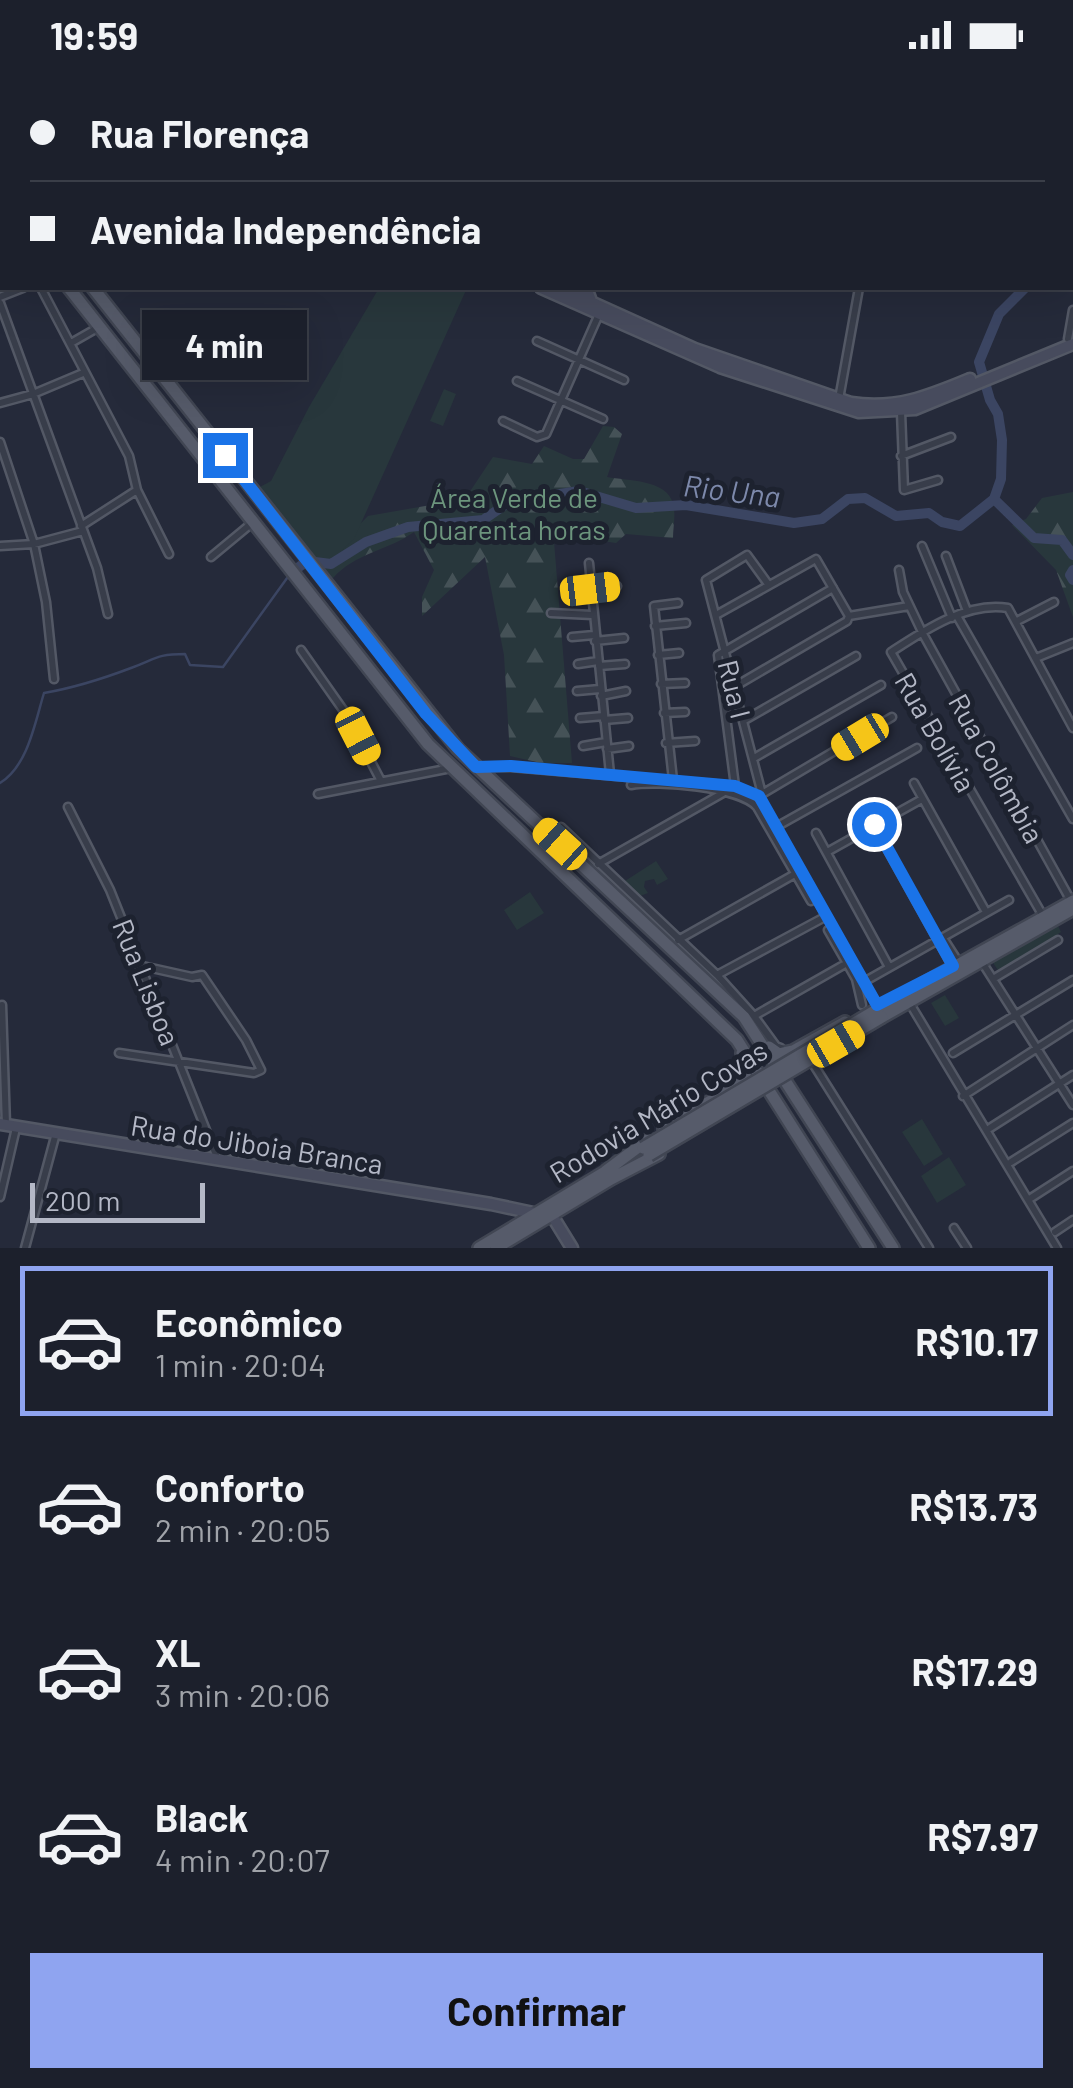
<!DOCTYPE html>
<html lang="pt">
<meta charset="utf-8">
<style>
:root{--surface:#1c202c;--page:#252834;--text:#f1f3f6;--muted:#a0a3a9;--line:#3a3e48;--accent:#8fa4f0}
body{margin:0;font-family:Barlow,sans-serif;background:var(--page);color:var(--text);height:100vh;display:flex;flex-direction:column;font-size:38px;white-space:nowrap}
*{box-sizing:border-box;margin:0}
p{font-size:32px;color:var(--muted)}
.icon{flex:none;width:55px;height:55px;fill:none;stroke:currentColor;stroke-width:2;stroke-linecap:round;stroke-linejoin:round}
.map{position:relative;height:1178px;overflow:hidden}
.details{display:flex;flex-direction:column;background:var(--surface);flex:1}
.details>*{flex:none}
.banner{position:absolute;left:0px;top:0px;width:1075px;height:220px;box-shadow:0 10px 40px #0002,0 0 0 2px var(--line);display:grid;align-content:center;height:220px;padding:0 30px;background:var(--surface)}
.scale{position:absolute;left:30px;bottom:25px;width:175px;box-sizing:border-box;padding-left:10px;border:5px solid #b4b8c6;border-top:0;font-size:28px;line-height:35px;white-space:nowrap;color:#b4b8c6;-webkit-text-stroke:8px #1d222f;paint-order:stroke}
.end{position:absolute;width:45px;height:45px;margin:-22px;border:12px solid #1a73e8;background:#fff;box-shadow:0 0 0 5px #fff}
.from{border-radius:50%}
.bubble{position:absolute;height:70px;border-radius:0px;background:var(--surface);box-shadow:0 10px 40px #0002,0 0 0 2px var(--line);font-size:32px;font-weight:700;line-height:70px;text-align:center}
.car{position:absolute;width:30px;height:60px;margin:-30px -15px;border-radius:12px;box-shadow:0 0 8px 2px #0007;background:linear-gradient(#f5c518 24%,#345 0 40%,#f5c518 0 76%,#345 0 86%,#f5c518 0)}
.banner b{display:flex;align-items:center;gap:35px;height:95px;font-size:38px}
.banner b+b{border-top:2px solid var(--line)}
.banner i{width:25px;height:25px;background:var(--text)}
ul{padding:18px 0 0;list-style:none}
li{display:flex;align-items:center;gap:30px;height:150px;margin:0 20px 15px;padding:0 10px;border:5px solid transparent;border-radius:0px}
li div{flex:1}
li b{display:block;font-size:38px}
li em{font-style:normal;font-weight:700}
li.selected{border-color:var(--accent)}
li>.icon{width:90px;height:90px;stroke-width:1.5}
.cta{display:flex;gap:20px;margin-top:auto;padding:20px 30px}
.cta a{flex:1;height:115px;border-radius:0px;background:var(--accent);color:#111;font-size:40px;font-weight:700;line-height:115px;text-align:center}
.status{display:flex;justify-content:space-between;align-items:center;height:70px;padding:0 50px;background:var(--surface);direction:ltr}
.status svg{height:28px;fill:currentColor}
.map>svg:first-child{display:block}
</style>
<div class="status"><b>19:59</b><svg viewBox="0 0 49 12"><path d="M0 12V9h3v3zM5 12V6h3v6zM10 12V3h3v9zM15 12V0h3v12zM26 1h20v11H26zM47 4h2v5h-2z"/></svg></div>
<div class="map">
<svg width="1073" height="1178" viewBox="0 0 1073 1178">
<defs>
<pattern id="forest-firs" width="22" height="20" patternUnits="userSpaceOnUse" patternTransform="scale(2.5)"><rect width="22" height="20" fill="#28373c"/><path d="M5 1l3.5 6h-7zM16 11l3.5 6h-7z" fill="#455257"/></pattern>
</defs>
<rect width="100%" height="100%" fill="#252a3a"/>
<!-- forest -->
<path fill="url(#forest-firs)" d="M603,356L614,357L622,364L607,407C627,411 667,409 673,434C676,444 673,458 673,468L626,464L616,473L577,467L554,472L572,693H541L510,686L504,585L485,487L422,546V527L434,500L414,462C387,481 355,483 333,508L318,497L368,446L465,429L493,387L532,394L544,376L573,389H584Z
M1073,422V547L1056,500L1012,455L1026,449L1042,428Z"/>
<!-- park -->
<path fill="#28373c" d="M379,218H467L354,469L332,490L311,487L258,418L271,411L309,337Z
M444,319L456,324L443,356L430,351Z
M656,791L668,809L657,815L654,809L645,811L644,817L648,823L640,826L625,811Z
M530,822L544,843L517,860L504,840Z
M1057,854L1061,862L1000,903L991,890Z
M945,925L959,948L945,956L931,933Z
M922,1049L943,1084L924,1096L902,1062Z
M949,1087L966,1115L937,1133L921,1106Z"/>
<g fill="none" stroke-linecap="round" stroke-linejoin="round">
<!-- stream -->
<path stroke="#3b4562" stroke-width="2.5" d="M0,713C28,696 35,652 44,623C73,618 102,609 131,598C156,589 156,584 185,584L190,595L223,597L290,504"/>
<!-- river -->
<path stroke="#3b4562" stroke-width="10" d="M1038,0L1040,2
M994,429L1001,409L1002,370L998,344L990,330L979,292L999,244L1025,218
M1073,500L1070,505L1073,510
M291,503L307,491L331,494L366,472L408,457L483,450L509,432L579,421L636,438L686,435L794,453L822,449L848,429L865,428L896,446L929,443L942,452L960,456L994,429L1034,468L1062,470L1073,485"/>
<!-- street casing -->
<g stroke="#535865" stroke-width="11">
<path id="street" d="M99,0L100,2
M164,0L165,2
M493,0L498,2
M791,0L792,2
M261,2V0
M400,2L401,0
M411,2L412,0
M469,2L470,0
M517,2L518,0
M523,2L524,0
M571,2L572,0
M764,2L768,0
M41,218L129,386L137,420L169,484
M0,227L23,218
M0,233L97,498L108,544
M1068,269L1073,240
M537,271L624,310
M71,273L99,257
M517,311L603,349
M839,329L859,218
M0,333L33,324L83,303
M901,342L904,420L938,410
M503,351L537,367L546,364L599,244
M0,372L34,474L46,532L54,609
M901,386L951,367
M81,456L137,420
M0,476L34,474L83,461
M922,476L952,548
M946,486L967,541
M211,487L252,453
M589,493L610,704
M899,500L903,522L923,564L1071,831
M569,514L589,512
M590,519L617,516
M551,543L592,545
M716,545L816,489L849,546L847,551L734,617
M849,546L909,536
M957,546L1073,749
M1017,551L1054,532
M655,556L686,553
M572,567L594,565
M595,571L624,568
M301,580L346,644L381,711
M658,585L679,583
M1036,588L1073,573
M578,594L598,591
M599,596L625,594
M661,614L685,613
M577,621L600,619
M601,626L626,621
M664,643L685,642
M580,648L604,646
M604,650L628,648
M743,651L856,586
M666,673L695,671
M583,676L606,672
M607,679L629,676
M754,688L881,615
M479,697H511L735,716L759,727L877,935
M673,710L654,536L678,533
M914,713L986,842
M631,715C657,710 740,717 757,737L811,831
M735,716L718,585L833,518
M318,724L451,698
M762,724L892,647
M759,727L762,724L706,510L747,485L768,514
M68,737L110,820L218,1090
M874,755L953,897
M561,757L717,905L754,946L776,976L781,978
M776,757L917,678
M816,763L889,897
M827,782L922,729
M598,794L723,723
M1043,846L891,582C923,561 967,531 1008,538L1073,658
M828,860L856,909L862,935
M943,868L959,893
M678,870L795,804
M980,889L1073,1035
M717,905L821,849
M869,909L1009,830
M993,909L1058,870
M2,935L6,1055
M912,937L1057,1178
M754,946L847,893
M119,983L254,1003L261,1000L246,970L202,905L192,907L138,895
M953,983L1073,910
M812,992L929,1178
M963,1026L1073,955
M990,1058L1073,1005
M1011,1092L1073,1053
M0,1127L16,1058
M1031,1128L1073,1101
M954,1158L967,1178
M1055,1162L1073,1150
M25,1178L56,1063"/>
</g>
<!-- secondary casing -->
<g stroke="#535865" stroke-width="15">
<path id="secondary" d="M0,155L2,152
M541,218L720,297L859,342L915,339L1073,274
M560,218L695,279L851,333C896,340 929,326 970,309
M579,218L588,223L591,231
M0,1054L491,1134L538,1144
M548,1139L572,1178"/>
</g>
<!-- primary casing -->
<g stroke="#414653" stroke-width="16">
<path id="primary" d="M3,0V2
M20,0L21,2
M0,104L2,106
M0,131L2,134
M69,218L428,674L737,970L869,1178
M93,218L458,679L744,947L893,1178
M878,939L1073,831
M882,947L1073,839
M769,977L779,984L793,981L845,952
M664,1059L739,1014L746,1002L742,983
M606,1101L649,1069
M609,1110L659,1084
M479,1178L610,1099
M496,1178L616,1106"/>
</g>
<!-- street -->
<use href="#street" stroke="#383d4a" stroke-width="6"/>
<!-- secondary -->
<use href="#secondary" stroke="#474b5d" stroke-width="10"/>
<!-- primary -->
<use href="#primary" stroke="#565b6a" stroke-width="11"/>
<!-- primary-bridge casing -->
<g stroke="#414653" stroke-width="16" stroke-linecap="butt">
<path id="primary-bridge" d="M643,1078L878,939
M649,1085L882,947"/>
</g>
<!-- primary-bridge -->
<use href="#primary-bridge" stroke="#565b6a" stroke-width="11"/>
</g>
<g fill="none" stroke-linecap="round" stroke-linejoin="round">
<!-- route -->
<path stroke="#1a73e8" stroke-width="12" d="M225,385L426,644L476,697L511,696L735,716L759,726L877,935L953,896L874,754"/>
</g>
<g text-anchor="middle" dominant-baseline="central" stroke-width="10" stroke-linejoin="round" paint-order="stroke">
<!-- park labels -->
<g font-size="28" fill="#6c957d" stroke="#1d222f">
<text x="514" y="427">Área Verde de<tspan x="514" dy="32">Quarenta horas</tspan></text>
</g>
<!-- street labels -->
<g font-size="28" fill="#b4b8c6" stroke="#1d222f">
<text transform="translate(735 619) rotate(76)">Rua I</text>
<text transform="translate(936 662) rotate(60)">Rua Bolívia</text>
<text transform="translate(997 698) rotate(61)">Rua Colômbia</text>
<text transform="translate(147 912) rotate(68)">Rua Lisboa</text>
<text transform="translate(658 1041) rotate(-31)">Rodovia Mário Covas</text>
<text transform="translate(257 1074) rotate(9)">Rua do Jiboia Branca</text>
</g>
<!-- water labels -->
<g font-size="30" font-style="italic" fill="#7d89ab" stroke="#1d222f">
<text transform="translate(732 420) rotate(7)">Rio Una</text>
</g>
</g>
</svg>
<div class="scale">200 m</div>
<i class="end from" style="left:874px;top:754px"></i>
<i class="end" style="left:225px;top:385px"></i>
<div class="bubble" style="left:142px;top:240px;width:165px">4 min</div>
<i class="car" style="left:590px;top:519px;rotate:83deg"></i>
<i class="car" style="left:358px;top:666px;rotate:153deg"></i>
<i class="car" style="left:860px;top:667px;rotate:239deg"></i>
<i class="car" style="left:560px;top:774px;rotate:312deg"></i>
<i class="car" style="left:836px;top:974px;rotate:60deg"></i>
<div class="banner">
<b><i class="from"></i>Rua Florença</b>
<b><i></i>Avenida Independência</b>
</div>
</div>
<section class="details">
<ul>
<li class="selected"><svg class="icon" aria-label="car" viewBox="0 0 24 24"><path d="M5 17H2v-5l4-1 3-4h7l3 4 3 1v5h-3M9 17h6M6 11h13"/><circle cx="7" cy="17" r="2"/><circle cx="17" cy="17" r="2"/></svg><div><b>Econômico</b><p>1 min · 20:04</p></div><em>R$10.17</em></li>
<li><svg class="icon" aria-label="car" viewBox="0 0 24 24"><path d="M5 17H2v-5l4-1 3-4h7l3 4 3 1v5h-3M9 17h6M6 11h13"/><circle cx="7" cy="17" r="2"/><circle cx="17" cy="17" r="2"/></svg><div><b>Conforto</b><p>2 min · 20:05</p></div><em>R$13.73</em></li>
<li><svg class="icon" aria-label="car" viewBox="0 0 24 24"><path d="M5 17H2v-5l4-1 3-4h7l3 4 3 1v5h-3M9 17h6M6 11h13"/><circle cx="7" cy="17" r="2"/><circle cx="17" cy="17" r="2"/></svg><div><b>XL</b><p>3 min · 20:06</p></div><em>R$17.29</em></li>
<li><svg class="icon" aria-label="car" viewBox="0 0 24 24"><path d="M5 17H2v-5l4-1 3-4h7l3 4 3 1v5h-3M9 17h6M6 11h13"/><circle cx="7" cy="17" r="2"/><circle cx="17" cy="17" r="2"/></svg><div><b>Black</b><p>4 min · 20:07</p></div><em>R$7.97</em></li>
</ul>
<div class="cta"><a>Confirmar</a></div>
</section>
